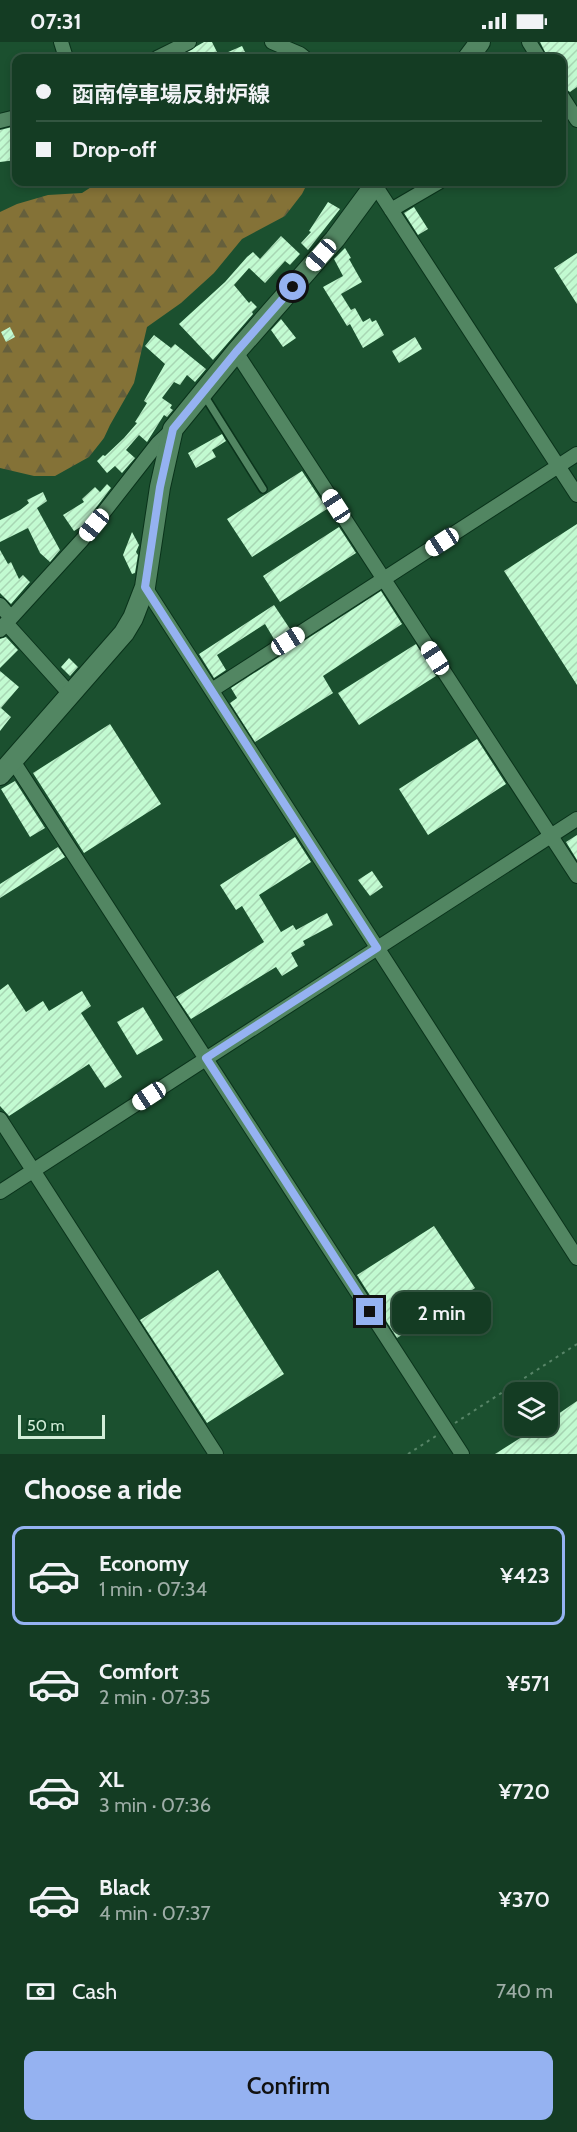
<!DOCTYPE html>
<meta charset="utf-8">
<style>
:root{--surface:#143c23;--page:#1d432b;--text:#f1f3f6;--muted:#9dada6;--line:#335641;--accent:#95b2f1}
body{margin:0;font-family:Cabin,"Noto Sans JP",sans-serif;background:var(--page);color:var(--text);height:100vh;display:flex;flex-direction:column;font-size:22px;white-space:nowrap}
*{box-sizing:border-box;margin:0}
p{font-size:20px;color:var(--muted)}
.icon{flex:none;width:33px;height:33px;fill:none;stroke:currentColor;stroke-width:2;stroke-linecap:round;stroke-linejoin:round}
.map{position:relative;height:1412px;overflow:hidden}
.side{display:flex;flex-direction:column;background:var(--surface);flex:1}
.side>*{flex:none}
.top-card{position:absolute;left:12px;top:12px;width:554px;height:132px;border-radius:12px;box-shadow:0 3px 9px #0003,0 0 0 2px var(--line);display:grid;align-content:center;height:132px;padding:0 24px;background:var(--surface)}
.tools{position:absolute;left:504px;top:1340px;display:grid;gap:12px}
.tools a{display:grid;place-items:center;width:54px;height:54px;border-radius:12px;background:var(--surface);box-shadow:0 3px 9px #0003,0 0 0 2px var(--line);font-size:30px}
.scale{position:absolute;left:18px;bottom:15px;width:87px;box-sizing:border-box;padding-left:6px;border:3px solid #d2edd8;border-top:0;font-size:16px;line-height:21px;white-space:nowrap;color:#d2edd8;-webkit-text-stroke:4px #0e4525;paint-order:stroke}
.end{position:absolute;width:27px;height:27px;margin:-14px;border:8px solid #95b2f1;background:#111;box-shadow:0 0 0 3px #111}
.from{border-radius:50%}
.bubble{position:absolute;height:42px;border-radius:12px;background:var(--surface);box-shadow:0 3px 9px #0003,0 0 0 2px var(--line);font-size:20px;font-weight:600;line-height:42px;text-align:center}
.car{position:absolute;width:18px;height:36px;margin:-18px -9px;border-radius:8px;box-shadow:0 0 4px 2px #0007;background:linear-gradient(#fff 24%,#345 0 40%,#fff 0 76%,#345 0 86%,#fff 0)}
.top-card b{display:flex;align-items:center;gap:21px;height:57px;font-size:22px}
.top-card b+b{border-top:2px solid var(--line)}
.top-card i{width:15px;height:15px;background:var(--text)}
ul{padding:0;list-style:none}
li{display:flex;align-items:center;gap:18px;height:99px;margin:0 12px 9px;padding:0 12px;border:3px solid transparent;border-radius:12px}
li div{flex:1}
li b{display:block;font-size:22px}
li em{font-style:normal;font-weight:600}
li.on{border-color:var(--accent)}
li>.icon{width:54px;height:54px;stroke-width:1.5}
h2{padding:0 24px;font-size:27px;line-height:72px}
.pay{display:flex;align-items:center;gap:15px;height:66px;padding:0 24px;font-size:22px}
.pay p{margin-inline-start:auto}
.action{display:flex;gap:12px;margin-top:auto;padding:12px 24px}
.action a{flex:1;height:69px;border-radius:12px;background:var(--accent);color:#111;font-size:24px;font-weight:600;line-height:69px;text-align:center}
.status{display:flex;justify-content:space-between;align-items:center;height:42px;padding:0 30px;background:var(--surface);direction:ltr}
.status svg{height:16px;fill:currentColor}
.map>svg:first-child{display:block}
</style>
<div class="status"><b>07:31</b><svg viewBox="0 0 49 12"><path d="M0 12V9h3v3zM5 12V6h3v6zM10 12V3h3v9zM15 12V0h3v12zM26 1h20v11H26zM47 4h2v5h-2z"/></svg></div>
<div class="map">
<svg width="577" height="1412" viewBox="0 0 577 1412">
<defs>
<pattern id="forest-firs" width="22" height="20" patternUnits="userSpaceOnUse" patternTransform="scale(1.5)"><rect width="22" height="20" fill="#847237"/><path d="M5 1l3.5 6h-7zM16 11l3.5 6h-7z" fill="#655f3c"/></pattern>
<pattern id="building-hatch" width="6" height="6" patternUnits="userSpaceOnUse" patternTransform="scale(1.5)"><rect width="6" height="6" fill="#c2fad1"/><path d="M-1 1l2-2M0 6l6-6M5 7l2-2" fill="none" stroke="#a8d6b4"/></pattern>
</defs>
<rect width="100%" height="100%" fill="#1b502f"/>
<!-- forest -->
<path fill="url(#forest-firs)" d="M99,140H308L302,152L285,174L242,197L214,231L181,261L147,285L134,341L110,383L104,396L89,415L55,434H34L0,426V170L17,162L48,153L82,151Z"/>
<!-- building -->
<path fill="url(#building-hatch)" d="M204,0H212L219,14L242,4L248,16H176Z
M540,0H577V45L570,50L562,44L561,16H548Z
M16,84V118L0,120V88Z
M328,160L340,167L308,208L301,201L311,190L309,189Z
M414,165L428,187L418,193L404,171Z
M281,194L300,212L290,223L285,219L265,241L249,226L234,243L249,261L251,259L257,265L252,270L253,272L213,318L179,282L225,240L247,215L253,210L260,217Z
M345,206L351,216L349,217L362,240L341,252L351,268L355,266L363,280L370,276L372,280L376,278L384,293L363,306L350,282L347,284L323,245L343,234L334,217Z
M577,211V262L554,226Z
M281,277L296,296L283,305L271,288Z
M10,285L15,295L6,300L1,290Z
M154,293L171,306L175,302L206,327L195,340L187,333L180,343L174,340L162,356L172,363L170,366L173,368L167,375L164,373L147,400L139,393L126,408L135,416L122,431L115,424L107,431L97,419L103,413L105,414L124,396L137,381L135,380L147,361L144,359L165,322L145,304Z
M415,295L422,307L399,321L392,309Z
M222,392L226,399L212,408L216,415L196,426L188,411Z
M302,429L327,467L252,515L227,477Z
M107,442L111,446L82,484L74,489L63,473L84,460L82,457L95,445L100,450Z
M43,450L47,459L37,466L60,508L50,520L40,511L28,486L0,500V478L20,468L29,461L27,458Z
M577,482V643L504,529Z
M339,485L356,511L280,560L263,534Z
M132,490L139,503L136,510L138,513L135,531L132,532L123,513Z
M0,508L8,522L11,520L19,537L23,533L30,540L11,562L0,551Z
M381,549L402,582L323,634L333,651L255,700L230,661L237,656L231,646Z
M274,563L290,587L274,597L265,582L217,613L226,628L214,636L199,612Z
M6,595L18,608L0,626V597Z
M416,602L436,634L359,683L338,651Z
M69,616L78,625L70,634L61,625Z
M0,629L19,645L1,666L11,675L0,689Z
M110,682L161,762L84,811L33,731Z
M477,697L506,742L428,793L399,747Z
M15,739L45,786L30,795L1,747Z
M577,793V818L566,800Z
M295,795L311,820L259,853L281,890L293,883L296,888L327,871L333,883L303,899L305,903L291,911L298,924L282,934L276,925L191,977L176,955L264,900L242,864L236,868L220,843Z
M58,805L65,815L0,856V842Z
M372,829L383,845L370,854L358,838Z
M8,942L26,970L43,959L49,969L82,949L91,964L81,971L122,1035L105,1046L89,1022L9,1074L0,1064V948Z
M143,965L163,998L137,1013L117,980Z
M434,1184L475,1246L397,1296L357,1233Z
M218,1228L284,1332L207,1381L140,1278Z
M577,1359V1412H495L541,1383H548V1379Z"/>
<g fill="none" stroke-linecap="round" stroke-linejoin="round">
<!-- service casing -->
<g stroke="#0a331b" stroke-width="10">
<path id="service" d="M204,353L263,447"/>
</g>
<!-- minor casing -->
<g stroke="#0a331b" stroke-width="16">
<path id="minor" d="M61,0L66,16
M272,0L300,12L305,16
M529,0L539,16
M157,16L189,0
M561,53L577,78
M0,79L16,75
M373,140L577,453
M391,168L439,140
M236,310L577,834
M145,545L577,1216
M0,563L11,576
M6,581L71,653
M0,588L82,498L158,401L173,387
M212,648L577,412
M13,719L462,1412
M0,1077L216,1412
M0,1150L577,777"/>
</g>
<!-- secondary casing -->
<g stroke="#0a331b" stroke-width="22">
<path id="secondary" d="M468,16L480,0
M0,733L124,591L133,576L145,545L160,445L173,387L236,310L335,197L377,140"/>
</g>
<!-- path -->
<path stroke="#588568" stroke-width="2" stroke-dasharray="3 4.5" stroke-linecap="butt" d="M455,1381L577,1302
M408,1412L436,1394"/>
<!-- service -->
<use href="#service" stroke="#528662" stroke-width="7"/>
<!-- minor -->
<use href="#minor" stroke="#528662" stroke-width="14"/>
<!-- secondary -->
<use href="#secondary" stroke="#528662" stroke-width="20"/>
</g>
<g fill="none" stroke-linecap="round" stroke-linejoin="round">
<!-- route -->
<path stroke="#95b2f1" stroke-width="8" d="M293,245L236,310L173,387L160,445L145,545L377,906L206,1016L370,1270"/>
</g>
</svg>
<div class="tools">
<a><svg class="icon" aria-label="layers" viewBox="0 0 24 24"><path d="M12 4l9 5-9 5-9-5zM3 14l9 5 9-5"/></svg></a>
</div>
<div class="scale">50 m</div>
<i class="end from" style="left:293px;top:245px"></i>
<i class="end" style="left:370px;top:1270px"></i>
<div class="bubble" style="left:392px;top:1250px;width:99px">2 min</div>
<i class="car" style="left:321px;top:213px;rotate:221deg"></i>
<i class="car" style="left:336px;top:464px;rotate:327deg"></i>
<i class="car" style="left:94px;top:483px;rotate:219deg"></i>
<i class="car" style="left:442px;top:500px;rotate:237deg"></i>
<i class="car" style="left:288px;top:599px;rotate:58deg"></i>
<i class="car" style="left:435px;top:616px;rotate:327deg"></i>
<i class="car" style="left:149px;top:1054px;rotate:237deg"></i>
<div class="top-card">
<b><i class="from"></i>函南停車場反射炉線</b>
<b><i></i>Drop-off</b>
</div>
</div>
<section class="side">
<h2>Choose a ride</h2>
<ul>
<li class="on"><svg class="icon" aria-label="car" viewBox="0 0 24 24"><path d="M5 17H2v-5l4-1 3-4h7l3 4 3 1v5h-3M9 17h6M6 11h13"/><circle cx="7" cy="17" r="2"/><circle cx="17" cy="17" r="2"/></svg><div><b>Economy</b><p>1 min · 07:34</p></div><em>¥423</em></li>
<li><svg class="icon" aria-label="car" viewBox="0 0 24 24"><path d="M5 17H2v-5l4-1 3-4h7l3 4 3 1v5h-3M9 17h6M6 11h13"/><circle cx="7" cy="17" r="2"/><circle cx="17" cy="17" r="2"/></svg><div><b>Comfort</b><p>2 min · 07:35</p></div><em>¥571</em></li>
<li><svg class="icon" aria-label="car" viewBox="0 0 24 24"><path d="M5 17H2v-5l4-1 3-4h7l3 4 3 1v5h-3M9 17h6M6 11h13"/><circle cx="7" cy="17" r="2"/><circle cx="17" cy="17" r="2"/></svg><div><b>XL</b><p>3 min · 07:36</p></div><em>¥720</em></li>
<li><svg class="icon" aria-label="car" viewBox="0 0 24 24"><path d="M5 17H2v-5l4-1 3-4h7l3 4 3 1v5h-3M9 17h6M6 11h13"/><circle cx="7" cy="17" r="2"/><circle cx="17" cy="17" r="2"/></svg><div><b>Black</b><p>4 min · 07:37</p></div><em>¥370</em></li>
</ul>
<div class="pay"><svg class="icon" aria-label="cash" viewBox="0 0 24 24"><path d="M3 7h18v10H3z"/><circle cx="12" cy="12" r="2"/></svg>Cash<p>740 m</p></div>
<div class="action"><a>Confirm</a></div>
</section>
